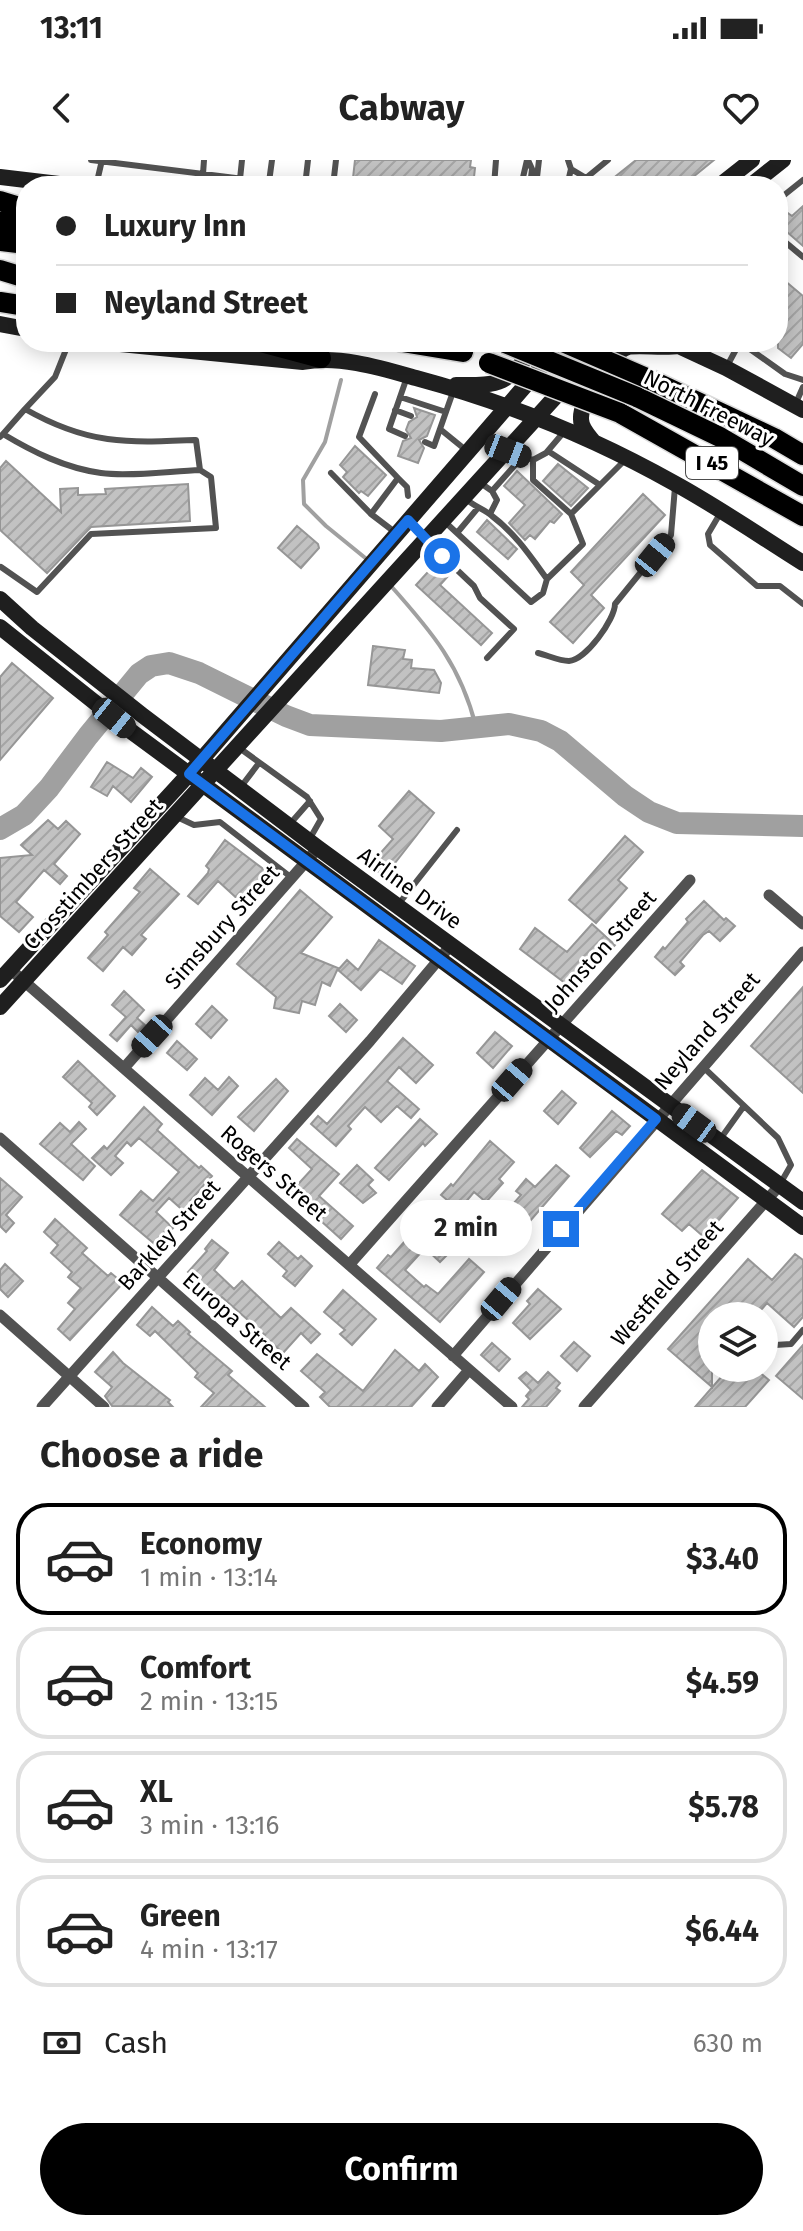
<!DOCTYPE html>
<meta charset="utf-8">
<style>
:root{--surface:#fff;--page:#f2f2f2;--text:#222;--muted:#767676;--line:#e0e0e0;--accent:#000}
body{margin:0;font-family:"Fira Sans",sans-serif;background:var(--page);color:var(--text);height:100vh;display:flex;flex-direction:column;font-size:30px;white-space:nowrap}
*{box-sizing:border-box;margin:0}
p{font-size:26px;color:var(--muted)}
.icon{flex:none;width:44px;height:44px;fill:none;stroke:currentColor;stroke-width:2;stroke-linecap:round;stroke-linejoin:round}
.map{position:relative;height:1247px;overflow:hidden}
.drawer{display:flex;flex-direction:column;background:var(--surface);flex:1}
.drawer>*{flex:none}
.top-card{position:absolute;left:16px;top:16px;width:772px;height:176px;border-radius:32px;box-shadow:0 4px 20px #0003;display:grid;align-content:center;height:176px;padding:0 40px;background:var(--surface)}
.buttons{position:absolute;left:698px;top:1142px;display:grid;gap:16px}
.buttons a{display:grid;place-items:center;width:80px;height:80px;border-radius:50%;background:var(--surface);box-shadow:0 4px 20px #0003;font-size:40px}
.end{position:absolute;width:36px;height:36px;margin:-18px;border:10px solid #1a73e8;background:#fff;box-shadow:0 0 0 4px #fff}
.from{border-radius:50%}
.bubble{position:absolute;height:56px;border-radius:28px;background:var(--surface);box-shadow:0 4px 20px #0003;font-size:26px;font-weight:700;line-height:56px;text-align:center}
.car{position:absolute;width:24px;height:48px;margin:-24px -12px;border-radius:10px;box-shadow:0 0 6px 2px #0007;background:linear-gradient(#222 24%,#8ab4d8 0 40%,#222 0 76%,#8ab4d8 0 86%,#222 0)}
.top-card b{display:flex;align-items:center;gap:28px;height:76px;font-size:30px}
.top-card b+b{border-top:2px solid var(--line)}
.top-card i{width:20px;height:20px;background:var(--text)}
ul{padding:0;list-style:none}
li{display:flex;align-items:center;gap:24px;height:112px;margin:0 16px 12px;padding:0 24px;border:4px solid var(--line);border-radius:32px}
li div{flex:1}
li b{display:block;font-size:30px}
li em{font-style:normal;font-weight:700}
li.selected{border-color:var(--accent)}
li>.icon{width:72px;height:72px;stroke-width:1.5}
h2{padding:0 40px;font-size:36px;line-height:96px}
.pay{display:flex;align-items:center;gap:20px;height:88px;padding:0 40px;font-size:30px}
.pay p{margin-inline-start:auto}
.primary-button{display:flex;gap:16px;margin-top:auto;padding:16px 40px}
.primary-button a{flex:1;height:92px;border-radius:48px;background:var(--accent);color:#fff;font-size:32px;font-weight:700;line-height:92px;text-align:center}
.status{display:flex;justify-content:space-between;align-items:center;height:56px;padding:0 40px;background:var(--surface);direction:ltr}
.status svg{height:22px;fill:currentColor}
header{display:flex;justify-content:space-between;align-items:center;height:104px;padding:0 40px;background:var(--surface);font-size:36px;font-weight:700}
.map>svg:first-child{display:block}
</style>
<div class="status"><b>13:11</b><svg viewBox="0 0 49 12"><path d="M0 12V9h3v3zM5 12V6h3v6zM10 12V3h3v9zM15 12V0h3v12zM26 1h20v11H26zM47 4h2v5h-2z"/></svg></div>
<header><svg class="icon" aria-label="back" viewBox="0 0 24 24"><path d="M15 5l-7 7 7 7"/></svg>Cabway<svg class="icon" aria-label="heart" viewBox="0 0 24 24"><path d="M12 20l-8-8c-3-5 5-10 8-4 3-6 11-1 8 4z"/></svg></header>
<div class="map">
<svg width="803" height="1247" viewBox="0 0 803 1247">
<defs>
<pattern id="building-hatch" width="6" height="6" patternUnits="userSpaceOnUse" patternTransform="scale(2)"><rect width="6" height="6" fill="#c2c2c2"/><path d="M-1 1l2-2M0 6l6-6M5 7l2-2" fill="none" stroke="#a5a5a5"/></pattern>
</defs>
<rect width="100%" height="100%" fill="#fff"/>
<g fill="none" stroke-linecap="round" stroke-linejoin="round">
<!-- stream -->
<path stroke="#a0a0a0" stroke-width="4" d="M341,220L325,282L303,320L304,344L326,366L369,401
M391,426C432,472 461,506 476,567"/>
<!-- river -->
<path stroke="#a0a0a0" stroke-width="22" d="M0,669L24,655L49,628L88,576L139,514L151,506L169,503L199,513L286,556L310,565L441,571L509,564L541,571L560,581L625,636L649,652L677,663L803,666"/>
</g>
<!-- building -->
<path fill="url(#building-hatch)" stroke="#969696" stroke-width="2" d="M355,0H471L470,7L475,8L473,26H420L353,18Z
M636,0H714L682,26H615L611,20Z
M778,46L792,56L803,46V86L778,64Z
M778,115L803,136V184L791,198L778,188Z
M414,248L435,255L427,276L419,280L424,288L418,303L398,296L403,281L411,278L406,270L409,262L417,257Z
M355,286L386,315L368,336L361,331L359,333L343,317L347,312L340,305Z
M6,301L61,352L60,329L78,328V335L106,334L105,329L188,324L190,361L91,367L47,413L0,370V308Z
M558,304L588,328L571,346L543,321Z
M517,311L562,354L554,363L550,361L535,379L530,375L525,380L509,363L525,345L504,326Z
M643,334L665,355L591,435L604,448L573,483L550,462L584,425L571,412Z
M487,360L517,389L508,399L477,372Z
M297,366L318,384L319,388L301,408L278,388Z
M448,391L460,402L450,404L451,413L440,425L492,473L481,485L416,425L438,401L446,400Z
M373,486L405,490L403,499L412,500L411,508L434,510L441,523L439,533L368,525Z
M12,503L53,538L0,600V517Z
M107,602L133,618L141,608L152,617L131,642L113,626L107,636L91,627Z
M409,631L434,653L384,717L370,705L393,679L379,666Z
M48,660L58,669L66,661L80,674L54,704L67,716L60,724L44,710L16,742L33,757L19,772L0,756V698L32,695L21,685Z
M625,676L643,692L618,720L627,728L596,763L569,740Z
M225,680L270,714L254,735L251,733L242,743L218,721L198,744L188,736L208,713L209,709L206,706Z
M150,709L179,734L141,775L146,779L132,795L123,787L103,811L88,798L108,775L105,772L140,732L134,728Z
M300,730L332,757L301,793L338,808L330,826L322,822L315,845L302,841L299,853L274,848L276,837L237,804Z
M704,741L724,760L726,758L735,766L720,781L709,771L703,775L680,802L684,806L675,815L655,797L663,787L665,789L688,762L686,759Z
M592,764L615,785L606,795L598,788L583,804L588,808L573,829L520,789L535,768L567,792Z
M379,780L415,806L402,824L380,809L361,830L338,810L347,800L358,810Z
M803,827V933L751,886Z
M124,831L144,850L137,858L145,865L138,872L131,865L117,881L110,875L126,857L112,845Z
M340,844L357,860L346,872L329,856Z
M212,846L227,860L211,878L196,864Z
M495,872L512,886L493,908L477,893Z
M403,878L433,905L416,923L399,907L387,921L419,949L411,958L397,946L381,962L365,947L348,966L351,969L336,986L311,964L318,956L327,964Z
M177,881L197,899L187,910L167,893Z
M78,901L115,936L97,955L89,947L92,943L63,917Z
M229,917L238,926L212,955L190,935L205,918L218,930Z
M276,919L288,931L254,971L238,957Z
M562,931L576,943L558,964L544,951Z
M144,947L162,964L157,970L199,1008L201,1006L212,1016L190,1041L194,1045L187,1054L169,1038L156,1052L173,1068L157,1086L120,1055L141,1031L153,1041L179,1012L139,978L131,986L127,982L115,996L123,1003L111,1015L92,998L104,986L107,989Z
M612,951L630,966L622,975L616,971L590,997L580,988Z
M420,959L437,974L425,986L423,983L389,1020L375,1008Z
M79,962L86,969L71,984L95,1006L83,1020L40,984L60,963L70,972Z
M297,979L339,1014L319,1036L353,1066L341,1079L290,1033L312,1009L289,988Z
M490,981L514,1002L499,1019L503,1023L486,1042L474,1032L459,1050L441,1035L451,1024L453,1026Z
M357,1005L373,1020L368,1025L376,1033L363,1043L340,1023Z
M556,1005L569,1016L504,1091L486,1075L521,1035L516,1031L526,1019L535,1027Z
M702,1010L738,1038L704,1077L689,1064L682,1071L662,1054Z
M0,1018L22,1037L6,1055L14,1063L6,1072L0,1066Z
M55,1059L87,1088L82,1093L108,1116L111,1113L123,1123L70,1180L58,1169L75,1149L68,1143L81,1128L68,1117L72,1112L51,1093L58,1085L44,1072Z
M420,1060L436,1074L431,1080L447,1095L440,1102L425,1088L405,1110L424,1127L426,1125L438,1134L469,1099L484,1112L440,1162L377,1108L388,1095L391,1097L412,1073L410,1071Z
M212,1080L228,1093L214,1110L234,1129L242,1121L281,1158L291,1148L320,1174L311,1183L301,1173L283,1193L271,1182L263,1192L256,1185L265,1175L222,1137L220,1139L188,1112L207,1091L205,1089Z
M279,1082L298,1099L301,1096L312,1106L295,1126L283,1116L287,1111L268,1094Z
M795,1094L803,1100V1157L794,1167L767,1143L756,1156H712V1227L668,1189L748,1099L772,1120Z
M5,1104L23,1121L8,1137L0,1129V1110Z
M538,1129L561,1149L530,1179L513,1163L530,1144L527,1141Z
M343,1130L376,1159L352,1185L340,1174L345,1170L324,1152Z
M152,1147L173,1166L178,1161L190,1172L188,1174L232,1211L228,1215L265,1247H201L214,1233L195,1217L198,1213L155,1171L150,1176L137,1165Z
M574,1182L590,1196L577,1211L561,1196Z
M492,1183L510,1199L499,1211L481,1195Z
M803,1185V1239L776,1216Z
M395,1190L419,1211L425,1204L438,1217L411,1247H330L320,1237L325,1232L301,1211L317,1194L363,1231Z
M113,1192L123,1203L170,1240L168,1242L173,1247L112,1246L105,1236L112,1227L95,1212Z
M729,1208H754L769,1220L745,1247H695Z
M526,1212L538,1223L548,1212L560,1223L556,1228L560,1231L546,1247H522L529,1239L526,1236L531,1230L519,1218Z"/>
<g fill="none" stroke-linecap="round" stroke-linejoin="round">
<!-- highway casing -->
<g stroke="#dbdbdb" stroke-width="23">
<path id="highway" d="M0,41L26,49
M0,62L26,65
M0,81L26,84
M0,110L26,118
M0,142L26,146
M261,182L321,198
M402,182L463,192
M651,220L774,278L803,295
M637,237L720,277L803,326
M620,253L803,356"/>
</g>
<!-- lane -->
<path stroke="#525252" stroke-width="6" d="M91,0L301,26
M528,0L532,9L530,26
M568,0L571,9L586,18L608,0
M203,14L204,0
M240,19L242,0
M269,22L272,0
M96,26L102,0
M305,26L308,0
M333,26L336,0
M494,26L496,0
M521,26L527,0
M536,26L539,0
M567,26L571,9
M778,40L803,20
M778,76L803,97
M740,182L785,214L803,220
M726,208L740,182
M400,237L446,252
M795,245L803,227
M395,250L411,256
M440,269L467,291
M3,274L25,249
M405,276L389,269L407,217
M0,277L3,274C33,292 65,308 101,313C129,317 171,311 200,310L196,280C127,283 88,285 25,249L55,217L69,182
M425,282L434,286L454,229
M508,291L533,300L546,293L563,273
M548,291L600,325L624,301
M533,300V320L571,354L600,325
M331,313L371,354L398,318L359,277L375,234
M398,318L407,327L408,336
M479,322L492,331L523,296
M466,339C475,347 484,349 492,356C515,373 531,397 547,419
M721,352L708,374L710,385L757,426H780L803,444
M371,354L396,373
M490,354L497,340L492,331
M444,361L531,442L543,433L547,419L583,384L571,354
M457,373L477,349
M427,379L442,396
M1,407L37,432L91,374L216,368L211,317L200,310
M455,408L474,426L480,438L514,469L487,498
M538,493C547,495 559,501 569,501C586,500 615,459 615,444L671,375L675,327
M238,587L307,637L321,659L309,680
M240,628L259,603
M177,657L194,665L220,662L292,718
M289,665L310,641
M397,746L457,670
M702,906L778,978L791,1005L780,1024
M721,978L744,946
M775,1185L791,1184L803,1170"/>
<!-- street -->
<path stroke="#525252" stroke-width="11" d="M769,735L803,764
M10,809L512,1247
M124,908L318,688
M0,978L304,1247
M349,1105L690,720
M0,1155L104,1247
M453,1196L803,792
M42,1247L370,881L451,785
M437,1247L469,1210
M584,1247L780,1025"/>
<!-- secondary -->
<path stroke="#1f1f1f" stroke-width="16" d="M0,17L76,26
M719,26L752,0
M750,26L783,0
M0,164L26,169
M100,182L303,202C339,195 381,208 416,218C505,242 594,278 674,323C718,347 760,376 803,403
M670,182L726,208L803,250
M585,203L604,182
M456,225C509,226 507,221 539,182
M593,281C588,275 581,268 581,259C580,241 610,192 628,187C637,185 665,188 679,186
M0,439L32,468L142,555L318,688L803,1042
M0,467L132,572L803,1067
M0,820L189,614L563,182
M0,847L567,224"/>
<!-- highway -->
<use href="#highway" stroke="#000" stroke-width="20"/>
<!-- highway-bridge casing -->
<g stroke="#dbdbdb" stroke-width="23" stroke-linecap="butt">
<path id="highway-bridge" d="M563,182L651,220
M505,183L637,237
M489,203L620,253"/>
</g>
<!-- highway-bridge -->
<use href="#highway-bridge" stroke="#000" stroke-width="20"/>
</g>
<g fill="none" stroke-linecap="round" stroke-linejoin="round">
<!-- route -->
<path stroke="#1a73e8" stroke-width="10" d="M442,396L408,360L189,614L656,959L561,1069"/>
</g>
<g text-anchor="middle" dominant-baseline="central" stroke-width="6" stroke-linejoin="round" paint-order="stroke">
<!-- shield labels -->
<rect fill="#fff" stroke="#4c4c4c" stroke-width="2" x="686" y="287" width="52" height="32" rx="6"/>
<g font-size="20" font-weight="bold" fill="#000">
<text x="712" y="303">I 45</text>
</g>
<!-- street labels -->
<g font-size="22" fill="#000" stroke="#fff">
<text transform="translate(709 248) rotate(27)">North Freeway</text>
<text transform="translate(93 714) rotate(-48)">Crosstimbers Street</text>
<text transform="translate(410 728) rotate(36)">Airline Drive</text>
<text transform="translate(222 767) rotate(-48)">Simsbury Street</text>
<text transform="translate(600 791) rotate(-48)">Johnston Street</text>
<text transform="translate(707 871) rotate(-49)">Neyland Street</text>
<text transform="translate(274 1013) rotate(41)">Rogers Street</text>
<text transform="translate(169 1075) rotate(-48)">Barkley Street</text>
<text transform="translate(667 1123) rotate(-49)">Westfield Street</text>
<text transform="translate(237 1161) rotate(41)">Europa Street</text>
</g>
</g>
</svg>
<div class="buttons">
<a><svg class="icon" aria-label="layers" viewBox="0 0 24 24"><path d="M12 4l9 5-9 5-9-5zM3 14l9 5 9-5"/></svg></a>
</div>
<i class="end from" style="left:442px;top:396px"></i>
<i class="end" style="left:561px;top:1069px"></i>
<div class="bubble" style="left:400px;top:1040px;width:132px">2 min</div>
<i class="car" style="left:508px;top:291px;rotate:111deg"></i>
<i class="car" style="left:655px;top:395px;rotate:39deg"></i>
<i class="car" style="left:114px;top:558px;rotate:129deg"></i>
<i class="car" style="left:152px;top:876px;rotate:222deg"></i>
<i class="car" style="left:512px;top:920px;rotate:41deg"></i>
<i class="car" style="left:694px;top:963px;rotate:306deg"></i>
<i class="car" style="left:501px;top:1139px;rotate:40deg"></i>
<div class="top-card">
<b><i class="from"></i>Luxury Inn</b>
<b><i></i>Neyland Street</b>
</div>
</div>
<section class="drawer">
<h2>Choose a ride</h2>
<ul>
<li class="selected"><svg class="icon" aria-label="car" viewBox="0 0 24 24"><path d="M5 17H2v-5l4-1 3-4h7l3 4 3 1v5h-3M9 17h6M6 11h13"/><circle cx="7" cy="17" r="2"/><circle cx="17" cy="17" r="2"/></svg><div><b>Economy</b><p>1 min · 13:14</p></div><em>$3.40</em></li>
<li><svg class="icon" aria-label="car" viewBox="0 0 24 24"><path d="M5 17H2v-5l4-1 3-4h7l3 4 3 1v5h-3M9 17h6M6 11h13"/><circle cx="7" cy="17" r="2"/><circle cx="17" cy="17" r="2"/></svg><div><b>Comfort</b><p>2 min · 13:15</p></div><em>$4.59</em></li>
<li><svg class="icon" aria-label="car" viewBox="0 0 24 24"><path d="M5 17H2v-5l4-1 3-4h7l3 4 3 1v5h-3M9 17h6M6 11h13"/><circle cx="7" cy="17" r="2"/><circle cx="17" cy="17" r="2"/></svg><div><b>XL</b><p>3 min · 13:16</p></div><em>$5.78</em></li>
<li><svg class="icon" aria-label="car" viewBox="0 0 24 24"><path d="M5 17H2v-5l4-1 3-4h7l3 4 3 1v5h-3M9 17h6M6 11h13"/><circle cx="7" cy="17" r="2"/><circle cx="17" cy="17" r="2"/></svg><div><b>Green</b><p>4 min · 13:17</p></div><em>$6.44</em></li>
</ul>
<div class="pay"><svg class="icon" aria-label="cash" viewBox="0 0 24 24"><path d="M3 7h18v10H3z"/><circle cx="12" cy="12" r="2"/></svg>Cash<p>630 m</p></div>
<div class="primary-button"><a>Confirm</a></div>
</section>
